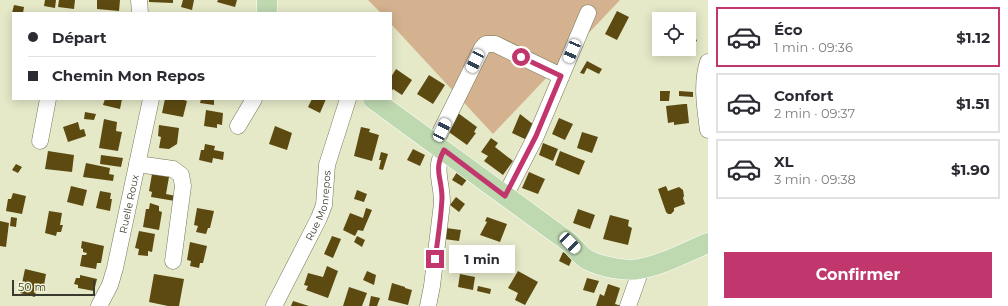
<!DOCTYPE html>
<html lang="fr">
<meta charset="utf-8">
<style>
:root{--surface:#fff;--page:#f2f2f3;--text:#2b2b33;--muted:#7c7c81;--line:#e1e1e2;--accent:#c1366c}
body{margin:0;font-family:Montserrat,sans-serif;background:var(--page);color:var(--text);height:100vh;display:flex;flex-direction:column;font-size:15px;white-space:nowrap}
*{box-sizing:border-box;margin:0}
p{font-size:13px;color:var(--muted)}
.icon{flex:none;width:22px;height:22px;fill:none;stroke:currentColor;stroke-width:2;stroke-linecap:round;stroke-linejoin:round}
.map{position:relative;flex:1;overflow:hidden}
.panel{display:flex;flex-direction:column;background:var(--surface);width:300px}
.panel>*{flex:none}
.banner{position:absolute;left:12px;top:12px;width:380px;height:88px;border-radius:0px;box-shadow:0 2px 10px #0003;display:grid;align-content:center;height:88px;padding:0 16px;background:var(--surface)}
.buttons{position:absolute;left:652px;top:12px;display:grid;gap:8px}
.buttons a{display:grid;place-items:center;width:44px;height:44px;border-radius:0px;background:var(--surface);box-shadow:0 2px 10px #0003;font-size:20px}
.scale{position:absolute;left:12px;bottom:10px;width:83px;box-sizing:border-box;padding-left:4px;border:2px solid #393b2e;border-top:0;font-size:11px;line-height:14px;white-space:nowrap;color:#393b2e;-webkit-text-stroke:3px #f2f6d5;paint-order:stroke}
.end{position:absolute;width:18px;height:18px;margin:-9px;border:5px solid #c1366c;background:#fff;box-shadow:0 0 0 2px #fff}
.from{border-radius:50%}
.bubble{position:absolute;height:28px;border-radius:0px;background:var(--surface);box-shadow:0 2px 10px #0003;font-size:13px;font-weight:700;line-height:28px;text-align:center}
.car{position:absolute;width:12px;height:24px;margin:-12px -6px;border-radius:5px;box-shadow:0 0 3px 1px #0007;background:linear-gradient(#fff 24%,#345 0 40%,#fff 0 76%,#345 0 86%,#fff 0)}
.banner b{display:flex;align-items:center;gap:14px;height:38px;font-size:15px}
.banner b+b{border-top:1px solid var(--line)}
.banner i{width:10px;height:10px;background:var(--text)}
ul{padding:7px 0 0;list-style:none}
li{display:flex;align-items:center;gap:12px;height:60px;margin:0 8px 6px;padding:0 8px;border:2px solid var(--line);border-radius:0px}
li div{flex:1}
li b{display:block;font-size:15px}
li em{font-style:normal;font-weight:700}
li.active{border-color:var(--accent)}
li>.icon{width:36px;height:36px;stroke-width:1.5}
.cta{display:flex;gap:8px;margin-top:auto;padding:8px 16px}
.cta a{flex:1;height:46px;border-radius:0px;background:var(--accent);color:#fff;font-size:16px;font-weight:700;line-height:46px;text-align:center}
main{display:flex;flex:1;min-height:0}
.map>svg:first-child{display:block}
</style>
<main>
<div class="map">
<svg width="708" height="306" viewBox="0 0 708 306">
<rect width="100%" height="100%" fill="#e5e9c8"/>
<!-- green -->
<path fill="#d4b28f" d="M368,0H620L493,134L391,24V13H381Z"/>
<!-- building -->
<path fill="#5d4a11" d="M45,0H56L55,8L44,6Z
M59,0H75L74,9L58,7Z
M97,0H120L119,11L97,9Z
M149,0H173V3L149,2Z
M183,0H194L192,10L181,7Z
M218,0H237L235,7L217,2Z
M14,5L24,7L23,13H12Z
M617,11L629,17L617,40L605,34Z
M689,36L697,40L691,53L685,50L682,56L667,49H689Z
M587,61L602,69L599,74L587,68L584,74L580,73Z
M396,69L412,80L402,95L393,89L391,92V77Z
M429,75L445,85L433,104L417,94Z
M660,91H670L669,101H660Z
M679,91L693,92V97L679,96Z
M105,99H122L120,109L103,105Z
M165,99H181L187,101L183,117L162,113Z
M201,99H214V105L200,103Z
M312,99H326L320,113L308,107Z
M684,104H687L689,123L674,125V122L668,123L666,106Z
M206,110L223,113L222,125L217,124V128L204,126Z
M85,112L96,114L94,120L84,119Z
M458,113L477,127L474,132L476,133L467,145L446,130Z
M520,114L534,125L527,140L512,133Z
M559,118L573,124L565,140L552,134Z
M104,119L117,122L116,131L122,132L118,151L99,148Z
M78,122L80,130L84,129L86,136L68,142L63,127Z
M159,125L179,128L177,144L169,149L159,148L161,137L158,136Z
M275,126L292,133L287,150L269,144Z
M361,127L370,129L369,132L379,135L372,161L354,156Z
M582,132L598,137L592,153L577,148Z
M491,138L498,143L495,147L513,161L503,175L484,161L488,156L481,152Z
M543,143L558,149L553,161L539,155Z
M205,144L215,146L214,150L224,152L223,160L213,158L212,163L199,160L201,150H204Z
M413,149L425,155L420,166L407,160Z
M48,151L74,155L72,172L45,169Z
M560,151L585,161L579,175L555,165Z
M381,152L388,154L383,170L379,169L381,160H379Z
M101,155L123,158L121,167L100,164Z
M86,163L110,168L109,174L114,175L113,181L83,177Z
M16,164L22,167L18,173L12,170Z
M459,169L469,177L462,186L452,180Z
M529,172L545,179L538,194L522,188Z
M152,174L169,177L166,194L176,196L175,201L151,197L152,192L149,191Z
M71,186L87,190L83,206L67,202Z
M666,186L668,191L679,187L683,190L684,196L683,198L685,204L674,208V211L671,214H668L666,212L658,189Z
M357,190L367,194L364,202L354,199Z
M100,191L111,193L110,199H112L110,211L96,208Z
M13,193L26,196L22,214L6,211L8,199H11Z
M456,197L465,204L459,212L450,205Z
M150,203L159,206V211L162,212L159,230L143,227L146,209H149Z
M197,208L214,211L210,228H208L206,234L196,232L198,226L194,225Z
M366,208L372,210L363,231L358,230L355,236L343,230L350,213L363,218Z
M578,209L595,215L590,229L573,223Z
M49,211L62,213L60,225H63L61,232H57L56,236L45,233Z
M610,215L629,220L628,226L632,228L628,245L603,239Z
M11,217L17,218L16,227L10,226Z
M487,217L507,224L500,242L480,235L487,222L485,221Z
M0,221L9,223L6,247L0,246Z
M446,228L461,230L459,241L444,239Z
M139,231L155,234L152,252L148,251V256L138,255L139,249L135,248Z
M332,236L341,239L333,258L324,254Z
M357,236L365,240L362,247L354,242Z
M82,241L104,246L101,263H97L96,269L80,266L82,255H86L87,253L83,252V249L81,248Z
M190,242L207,246L203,263H200L199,268L190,266L191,261L187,260Z
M458,250L486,254L484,267L456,264Z
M563,252L573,257L569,266L559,261Z
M489,257L503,259L501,266L488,264Z
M327,266L338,271L328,298L306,290L308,286L304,285L308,273L323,277Z
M25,269L46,274L43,291L36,290L35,297L20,293Z
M367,271L376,275L374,285L363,280Z
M518,271L538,282L525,305L515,300L518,293L508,288Z
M154,274L184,279L179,306H168L149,302Z
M460,274L475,277L473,290L458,287Z
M80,275L97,279L94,291L78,288V285L74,284L76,278H80Z
M587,278L599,281L594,293L583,290Z
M392,283L405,287V288L412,290L408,305L388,300Z
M608,284L620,288L615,304L622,306H596L600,294L604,296Z
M478,286L491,289L490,294L477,291Z
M349,287L367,293L362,306H343Z
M371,296L380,298L377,306H369Z
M293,301L309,306H291Z"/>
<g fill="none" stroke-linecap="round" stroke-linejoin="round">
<!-- minor casing -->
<g stroke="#737659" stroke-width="17">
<g id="minor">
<path d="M139,0L140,13"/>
<path d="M708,62C701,83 705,108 708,130"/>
<path d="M238,126L254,99"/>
<path d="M40,141L48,99"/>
<path d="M435,143L482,48L486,44H495L561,76"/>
<path d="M137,164L173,169L181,175L183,186L173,261"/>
<path d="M505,196L536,136L588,13"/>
<path id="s1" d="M99,306L110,285L115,268L151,99"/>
<path id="s2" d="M274,306L319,218L324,205L327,165L348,99"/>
<path d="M428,306L432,286L442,203C442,181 433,170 444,150"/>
<path d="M628,306L638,278V270"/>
</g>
</g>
<!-- major casing -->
<g stroke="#fff" stroke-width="21">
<path id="major" d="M267,0V13
M373,99L570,243C575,248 581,257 588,260C599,266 626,272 639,269C663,265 686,252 708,243"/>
</g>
<!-- minor -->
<use href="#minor" stroke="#fff" stroke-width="16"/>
<!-- major -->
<use href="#major" stroke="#bed8b0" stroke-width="20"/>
</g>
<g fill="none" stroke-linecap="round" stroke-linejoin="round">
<!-- route -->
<path stroke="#c1366c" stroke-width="5" d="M435,259C438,239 441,218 442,198C442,177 433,171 444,150L505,196L536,136L561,76L521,57"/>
</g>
<g text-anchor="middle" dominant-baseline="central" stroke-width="4" stroke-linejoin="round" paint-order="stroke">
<!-- street labels -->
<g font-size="10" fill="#393b2e" stroke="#f2f6d5">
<text stroke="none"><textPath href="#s1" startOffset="107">Ruelle Roux</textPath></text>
<text stroke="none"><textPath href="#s2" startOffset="111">Rue Monrepos</textPath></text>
</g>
</g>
</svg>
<div class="buttons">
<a><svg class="icon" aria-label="locate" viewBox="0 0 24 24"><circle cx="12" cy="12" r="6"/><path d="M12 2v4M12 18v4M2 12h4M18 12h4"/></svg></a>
</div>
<div class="scale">50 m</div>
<i class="end from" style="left:521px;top:57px"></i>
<i class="end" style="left:435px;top:259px"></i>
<div class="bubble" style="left:449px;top:245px;width:66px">1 min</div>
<i class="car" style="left:572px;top:51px;rotate:203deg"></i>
<i class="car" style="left:475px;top:61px;rotate:206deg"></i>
<i class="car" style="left:442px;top:130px;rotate:26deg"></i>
<i class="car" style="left:570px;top:243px;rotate:135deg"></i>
<div class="banner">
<b><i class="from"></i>Départ</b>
<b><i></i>Chemin Mon Repos</b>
</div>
</div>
<section class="panel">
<ul>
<li class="active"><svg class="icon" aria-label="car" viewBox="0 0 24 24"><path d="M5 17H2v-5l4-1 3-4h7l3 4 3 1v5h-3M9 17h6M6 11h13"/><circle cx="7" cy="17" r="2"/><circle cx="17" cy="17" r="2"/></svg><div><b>Éco</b><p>1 min · 09:36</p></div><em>$1.12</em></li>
<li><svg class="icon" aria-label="car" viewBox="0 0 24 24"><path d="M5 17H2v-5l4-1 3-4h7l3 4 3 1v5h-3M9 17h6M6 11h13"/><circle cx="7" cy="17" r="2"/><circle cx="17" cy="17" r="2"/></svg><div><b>Confort</b><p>2 min · 09:37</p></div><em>$1.51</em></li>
<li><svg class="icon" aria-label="car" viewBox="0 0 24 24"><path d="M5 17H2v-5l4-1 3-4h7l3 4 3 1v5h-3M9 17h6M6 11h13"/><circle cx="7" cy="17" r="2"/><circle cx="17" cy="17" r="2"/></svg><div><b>XL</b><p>3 min · 09:38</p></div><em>$1.90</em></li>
</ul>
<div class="cta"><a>Confirmer</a></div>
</section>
</main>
